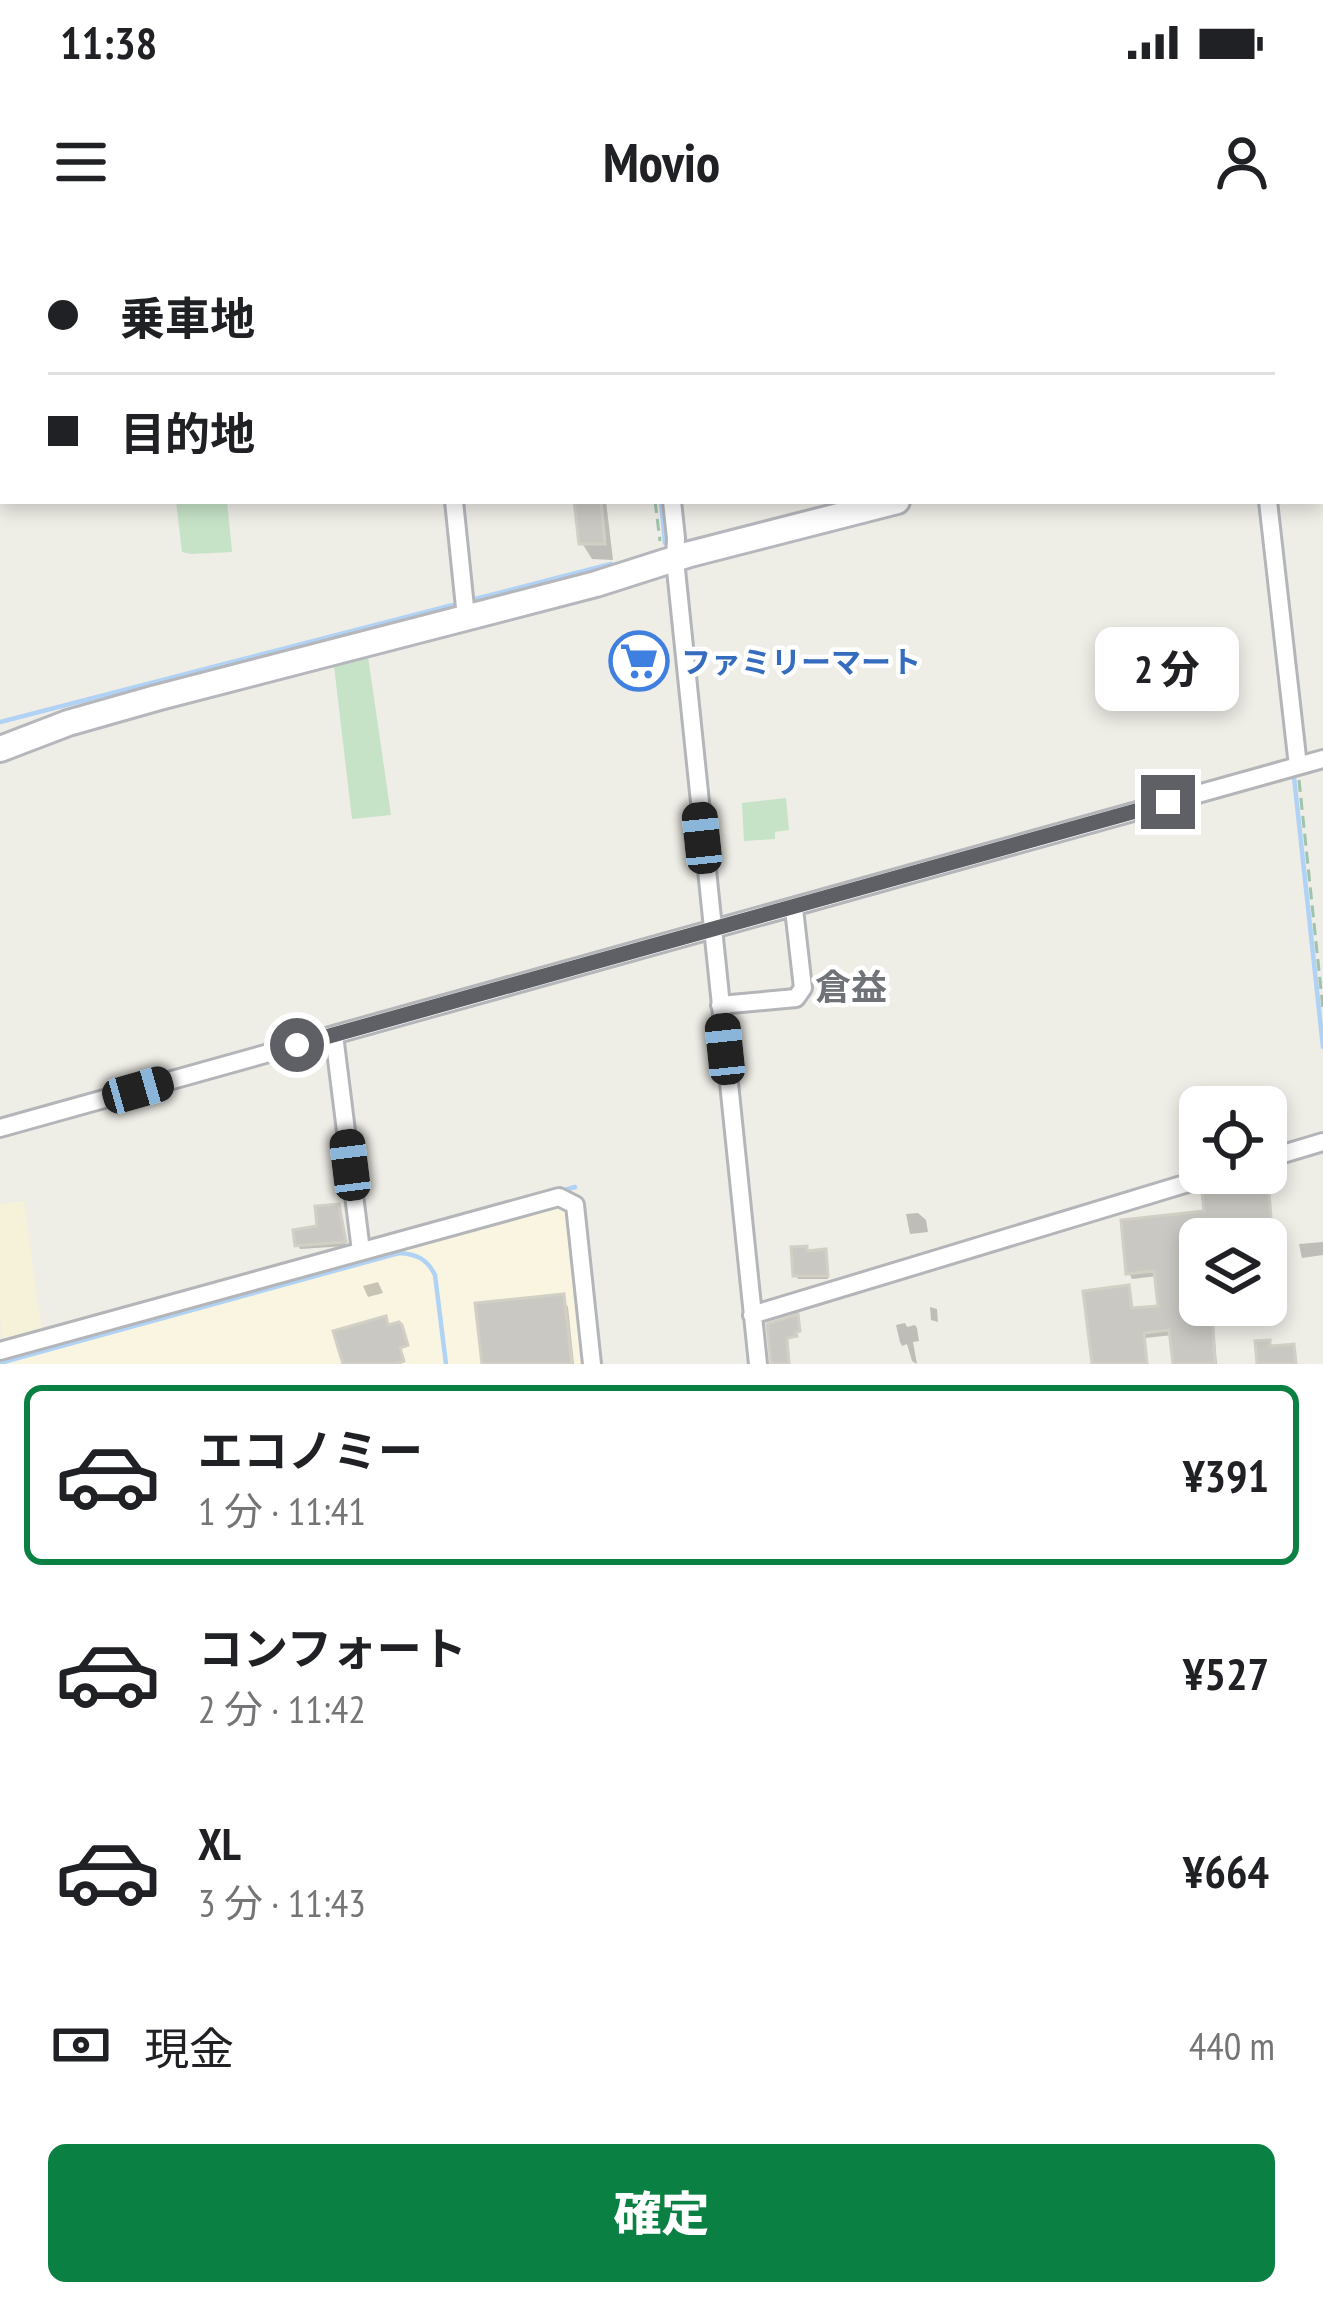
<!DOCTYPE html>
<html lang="ja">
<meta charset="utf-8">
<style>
:root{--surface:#fff;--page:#f2f2f2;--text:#202124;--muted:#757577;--line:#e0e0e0;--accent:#0b8043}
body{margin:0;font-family:"PT Sans Narrow","Noto Sans JP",sans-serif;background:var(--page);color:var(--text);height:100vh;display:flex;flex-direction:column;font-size:45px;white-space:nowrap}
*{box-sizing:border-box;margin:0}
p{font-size:39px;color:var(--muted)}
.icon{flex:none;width:66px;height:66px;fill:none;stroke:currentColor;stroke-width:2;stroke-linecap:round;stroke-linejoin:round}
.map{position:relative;height:1124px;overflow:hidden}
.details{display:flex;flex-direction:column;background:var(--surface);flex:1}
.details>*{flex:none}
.banner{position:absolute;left:0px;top:0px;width:1323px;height:264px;box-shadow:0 6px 18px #0003;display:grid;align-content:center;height:264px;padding:0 48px;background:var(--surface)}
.tools{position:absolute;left:1179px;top:846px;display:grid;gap:24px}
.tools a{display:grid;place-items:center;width:108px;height:108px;border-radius:18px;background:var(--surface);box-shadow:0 6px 18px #0003;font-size:60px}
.end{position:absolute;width:54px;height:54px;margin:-27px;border:15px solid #5e6065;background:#fff;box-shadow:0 0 0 6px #fff}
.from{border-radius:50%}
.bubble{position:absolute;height:84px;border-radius:18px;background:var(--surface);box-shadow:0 6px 18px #0003;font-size:39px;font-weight:800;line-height:84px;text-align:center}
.car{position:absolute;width:36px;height:72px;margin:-36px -18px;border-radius:15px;box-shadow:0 0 9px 3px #0007;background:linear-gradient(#222 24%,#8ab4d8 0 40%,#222 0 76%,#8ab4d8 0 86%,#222 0)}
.banner b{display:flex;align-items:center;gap:42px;height:114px;font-size:45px}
.banner b+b{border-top:3px solid var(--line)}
.banner i{width:30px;height:30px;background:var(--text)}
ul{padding:21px 0 0;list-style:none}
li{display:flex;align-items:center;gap:36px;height:180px;margin:0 24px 18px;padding:0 24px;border:6px solid transparent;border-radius:18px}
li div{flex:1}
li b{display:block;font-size:45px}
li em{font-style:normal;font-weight:800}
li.active{border-color:var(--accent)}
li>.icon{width:108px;height:108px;stroke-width:1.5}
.pay{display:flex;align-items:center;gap:30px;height:132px;padding:0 48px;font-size:45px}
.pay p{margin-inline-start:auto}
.primary-button{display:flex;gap:24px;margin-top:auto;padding:24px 48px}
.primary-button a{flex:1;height:138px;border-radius:18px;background:var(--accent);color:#fff;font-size:48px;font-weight:800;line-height:138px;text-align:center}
.status{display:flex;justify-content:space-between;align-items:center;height:84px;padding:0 60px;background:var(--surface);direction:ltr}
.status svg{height:33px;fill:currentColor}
header{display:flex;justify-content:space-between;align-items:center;height:156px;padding:0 48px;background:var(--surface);font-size:54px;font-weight:800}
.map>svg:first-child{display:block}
</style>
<div class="status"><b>11:38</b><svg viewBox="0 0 49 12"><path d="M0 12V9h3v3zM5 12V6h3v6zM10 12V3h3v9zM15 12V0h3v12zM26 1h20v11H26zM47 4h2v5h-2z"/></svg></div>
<header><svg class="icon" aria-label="menu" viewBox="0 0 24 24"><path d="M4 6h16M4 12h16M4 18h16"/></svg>Movio<svg class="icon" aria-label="person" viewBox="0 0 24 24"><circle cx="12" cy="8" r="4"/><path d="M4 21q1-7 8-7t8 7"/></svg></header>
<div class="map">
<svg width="1323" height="1124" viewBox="0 0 1323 1124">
<rect width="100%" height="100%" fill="#eeede6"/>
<!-- commercial -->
<path fill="#faf5e0" d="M556,963L570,972L588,1124H0V1117Z"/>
<!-- green -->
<path fill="#c6e3c8" d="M176,261H227L232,312L191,314L182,312Z
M367,410L391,575L352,579L334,426L336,419Z
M786,558L789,590L775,592V599L744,601L742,563Z"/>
<!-- sand -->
<path fill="#f6f1d9" d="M24,961L42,1092L3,1103L0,1078V964Z"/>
<!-- shadow -->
<path fill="#0003" d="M578,261H606L613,320L592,319L582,303Z
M655,410L659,433L627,436L625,432Z
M1266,946L1269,952L1278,1035L1266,1036V999H1200V1065H1212L1217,1124H1176L1173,1095L1145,1098L1148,1124H1095L1128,1049L1133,1071L1161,1069L1158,1036L1132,1039L1129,1033L1207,974Z
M340,971L346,1006L300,1009L298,1005Z
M918,973L926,980L928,992L910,994L906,974Z
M1323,1002V1015L1302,1018L1299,1004Z
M807,1013L826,1016L828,1039H798L796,1035Z
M378,1042L383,1053L368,1057L363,1046Z
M562,1057L568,1067L574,1124H485Z
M930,1067L937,1069L938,1082L931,1080Z
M905,1083L907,1087L915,1085L917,1088L919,1101L913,1102L917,1124L912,1121L907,1104L902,1106L900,1102L896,1085Z"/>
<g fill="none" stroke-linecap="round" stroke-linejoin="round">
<!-- stream -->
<path stroke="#b0d2f5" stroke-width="4.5" d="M633,0L634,3
M319,3L330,0
M661,261L665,303
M475,359L611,324
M0,482L453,365
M1294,537L1323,807
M1225,938L1242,933
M561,951L575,947
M0,1123L399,1013C417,1014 427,1019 435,1035L446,1124"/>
</g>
<!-- building -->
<path fill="#cac8c3" stroke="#d2cfc5" stroke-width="3" d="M574,261H601L605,304H579Z
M657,407L659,429L622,433L620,412Z
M1268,943L1273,999H1200V1065H1212L1215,1124H1173L1169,1090L1144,1093L1147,1124H1092L1083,1051L1129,1045L1132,1068L1158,1066L1154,1031L1126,1034L1121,980L1204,971L1202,952Z
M339,964L346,1002L295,1006L293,990L317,986L315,966Z
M807,1006V1011L826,1009L828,1036H793L791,1007Z
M564,1054L572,1124H482L475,1063Z
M798,1074L800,1091L796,1092L797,1096L787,1098L789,1124H771L767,1084Z
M386,1076L388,1085L399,1082L402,1085L408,1105L400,1108L404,1121L396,1124H343L333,1091Z
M1270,1100V1106L1294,1104L1296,1124H1257L1255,1101Z"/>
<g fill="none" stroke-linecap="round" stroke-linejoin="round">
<!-- street casing -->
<g stroke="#b3b5b9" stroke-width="22">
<path id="street" d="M306,0V3
M428,0V3
M645,0V3
M1240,0V3
M340,3L352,0
M0,55L3,79
M0,92H3
M1320,126H1323
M454,261L466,377
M672,261L676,298L675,320L758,1124
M1268,261L1298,526
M720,765L796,758L803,748L794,669
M334,795L361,1011
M0,888L1323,519
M1266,919L1323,902
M752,1075L1221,933
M0,1111L559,957L575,965L592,1124"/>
</g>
<!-- secondary casing -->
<g stroke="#b5b7bc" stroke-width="30">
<path id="secondary" d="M0,509L68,483L156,458L596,344L690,314L897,261"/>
</g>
<!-- path -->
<path stroke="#a0c3ac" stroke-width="3" stroke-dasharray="12 6" stroke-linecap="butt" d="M627,0L628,3
M655,261L660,301
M1299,540L1323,769"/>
<!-- street -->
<use href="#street" stroke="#fff" stroke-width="16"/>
<!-- secondary -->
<use href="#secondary" stroke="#fff" stroke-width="24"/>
</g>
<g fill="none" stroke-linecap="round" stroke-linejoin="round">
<!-- route -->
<path stroke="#5e6065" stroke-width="15" d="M297,805L1168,562"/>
</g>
<!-- icons -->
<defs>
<g id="supermarket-ring" transform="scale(3)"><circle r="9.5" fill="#fff" stroke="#3f7fe0" stroke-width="1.5"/><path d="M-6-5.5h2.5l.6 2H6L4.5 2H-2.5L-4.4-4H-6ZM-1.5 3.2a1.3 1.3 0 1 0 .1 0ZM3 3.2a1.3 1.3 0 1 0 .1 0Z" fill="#3f7fe0"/></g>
</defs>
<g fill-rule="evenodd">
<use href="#supermarket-ring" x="639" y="421"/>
</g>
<g text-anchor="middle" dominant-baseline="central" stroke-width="9" stroke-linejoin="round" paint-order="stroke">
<!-- shop labels -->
<g font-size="30" font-weight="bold" fill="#366cbe" stroke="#fff" text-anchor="start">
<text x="681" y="421">ファミリーマート</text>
</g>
<!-- quarter labels -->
<g font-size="36" font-weight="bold" fill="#6f7277" stroke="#fff">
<text x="851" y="746">倉益</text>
</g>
</g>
</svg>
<div class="tools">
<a><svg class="icon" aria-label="locate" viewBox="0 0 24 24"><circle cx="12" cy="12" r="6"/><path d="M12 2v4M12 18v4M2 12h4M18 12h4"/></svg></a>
<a><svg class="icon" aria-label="layers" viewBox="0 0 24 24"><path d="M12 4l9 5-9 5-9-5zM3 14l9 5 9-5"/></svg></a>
</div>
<i class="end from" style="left:297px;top:805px"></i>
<i class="end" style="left:1168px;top:562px"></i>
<div class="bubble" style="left:1095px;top:387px;width:144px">2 分</div>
<i class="car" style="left:702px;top:598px;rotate:354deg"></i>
<i class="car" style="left:725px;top:809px;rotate:354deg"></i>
<i class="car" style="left:138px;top:850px;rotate:74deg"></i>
<i class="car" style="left:350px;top:925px;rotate:353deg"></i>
<div class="banner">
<b><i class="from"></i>乗車地</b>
<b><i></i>目的地</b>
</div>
</div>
<section class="details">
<ul>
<li class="active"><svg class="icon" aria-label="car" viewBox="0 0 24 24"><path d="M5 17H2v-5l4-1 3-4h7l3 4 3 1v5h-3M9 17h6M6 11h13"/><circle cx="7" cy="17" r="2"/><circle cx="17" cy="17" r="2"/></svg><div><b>エコノミー</b><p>1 分 · 11:41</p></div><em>¥391</em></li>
<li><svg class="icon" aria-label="car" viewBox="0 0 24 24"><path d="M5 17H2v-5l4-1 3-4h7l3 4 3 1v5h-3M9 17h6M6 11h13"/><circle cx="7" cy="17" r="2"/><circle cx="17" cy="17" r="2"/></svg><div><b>コンフォート</b><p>2 分 · 11:42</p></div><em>¥527</em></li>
<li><svg class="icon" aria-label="car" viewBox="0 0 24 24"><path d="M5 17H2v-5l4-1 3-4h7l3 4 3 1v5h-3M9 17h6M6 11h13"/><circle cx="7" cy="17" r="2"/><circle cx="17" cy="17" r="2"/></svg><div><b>XL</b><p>3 分 · 11:43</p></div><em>¥664</em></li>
</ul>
<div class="pay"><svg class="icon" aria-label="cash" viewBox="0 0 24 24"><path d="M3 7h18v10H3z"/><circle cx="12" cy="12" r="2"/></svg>現金<p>440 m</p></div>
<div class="primary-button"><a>確定</a></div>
</section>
